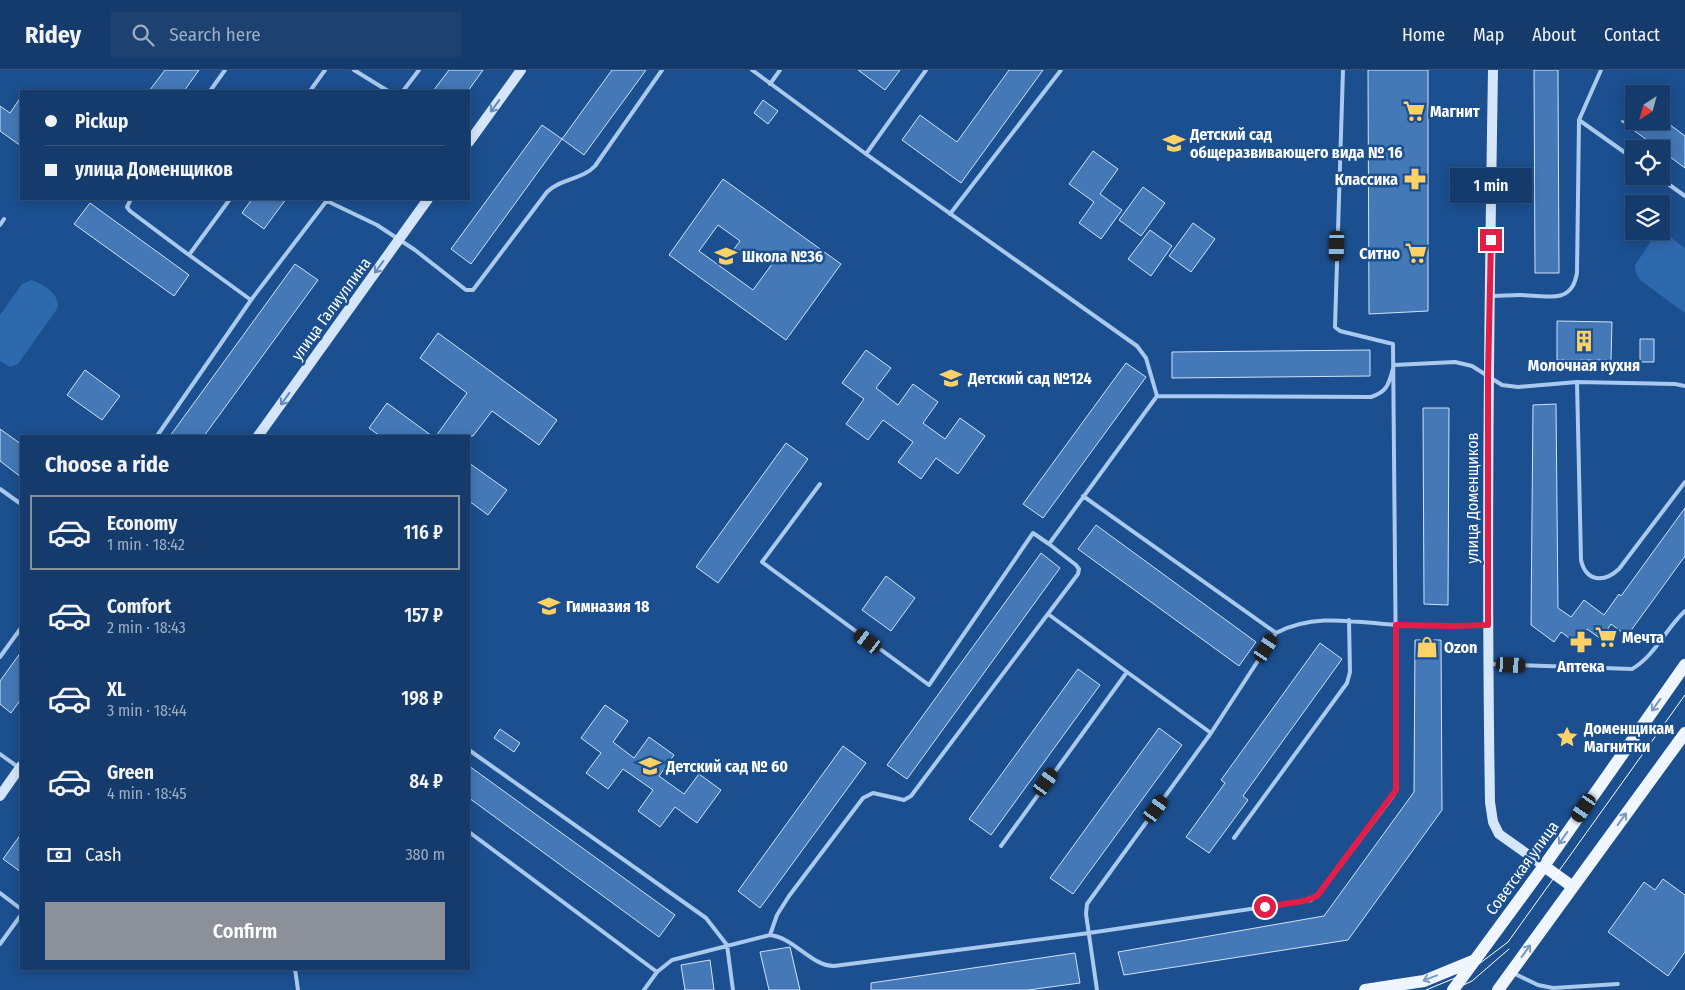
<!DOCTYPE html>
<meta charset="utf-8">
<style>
:root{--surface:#143b6b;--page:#1d4271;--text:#f1f3f6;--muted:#9dadc1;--line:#33557e;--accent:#8c9099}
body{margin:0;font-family:"Fira Sans Condensed",sans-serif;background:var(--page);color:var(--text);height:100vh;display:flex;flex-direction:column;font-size:19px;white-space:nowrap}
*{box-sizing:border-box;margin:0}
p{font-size:16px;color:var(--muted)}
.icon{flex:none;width:28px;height:28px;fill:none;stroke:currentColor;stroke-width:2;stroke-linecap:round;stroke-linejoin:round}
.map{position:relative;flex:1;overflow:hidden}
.panel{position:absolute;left:20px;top:365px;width:450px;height:535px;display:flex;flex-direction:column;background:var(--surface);border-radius:0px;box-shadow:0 2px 12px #0003,0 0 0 1px var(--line)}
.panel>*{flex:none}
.banner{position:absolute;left:20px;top:20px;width:450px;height:110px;border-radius:0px;box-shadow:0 2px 12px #0003,0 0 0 1px var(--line);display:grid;align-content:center;height:110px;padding:0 25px;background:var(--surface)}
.needle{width:32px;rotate:216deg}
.buttons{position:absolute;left:1625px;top:15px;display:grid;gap:10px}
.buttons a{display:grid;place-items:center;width:45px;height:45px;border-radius:0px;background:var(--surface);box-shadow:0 2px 12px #0003,0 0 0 1px var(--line);font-size:25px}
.end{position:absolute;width:22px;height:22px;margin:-11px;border:6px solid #e11d48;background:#fff;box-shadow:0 0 0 2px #fff}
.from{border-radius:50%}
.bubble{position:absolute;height:35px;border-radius:0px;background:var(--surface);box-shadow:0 2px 12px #0003,0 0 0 1px var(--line);font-size:16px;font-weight:600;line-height:35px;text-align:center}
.car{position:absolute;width:15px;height:30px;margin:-15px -8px;border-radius:6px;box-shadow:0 0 4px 1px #0007;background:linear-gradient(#222 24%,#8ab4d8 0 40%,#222 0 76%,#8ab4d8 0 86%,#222 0)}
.banner b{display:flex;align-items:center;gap:18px;height:48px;font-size:19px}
.banner b+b{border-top:1px solid var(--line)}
.banner i{width:12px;height:12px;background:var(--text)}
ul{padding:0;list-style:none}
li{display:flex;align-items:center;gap:15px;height:75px;margin:0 10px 8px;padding:0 15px;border:2px solid transparent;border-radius:0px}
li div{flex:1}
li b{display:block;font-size:19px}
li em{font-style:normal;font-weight:600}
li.on{border-color:var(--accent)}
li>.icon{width:45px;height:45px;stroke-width:1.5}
h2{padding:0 25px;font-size:22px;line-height:60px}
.pay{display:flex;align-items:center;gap:12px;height:55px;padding:0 25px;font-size:19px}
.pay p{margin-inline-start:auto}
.cta{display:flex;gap:10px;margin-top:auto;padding:10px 25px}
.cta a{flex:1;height:58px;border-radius:0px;background:var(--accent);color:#fff;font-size:20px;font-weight:600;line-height:58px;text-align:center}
header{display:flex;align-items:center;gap:30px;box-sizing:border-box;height:70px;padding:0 25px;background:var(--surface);border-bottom:1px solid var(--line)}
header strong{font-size:24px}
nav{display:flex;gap:28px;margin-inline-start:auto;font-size:18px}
.search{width:350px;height:45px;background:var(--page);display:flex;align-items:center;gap:12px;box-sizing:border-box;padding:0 18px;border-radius:0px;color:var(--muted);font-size:19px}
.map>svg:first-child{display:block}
</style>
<header>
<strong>Ridey</strong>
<div class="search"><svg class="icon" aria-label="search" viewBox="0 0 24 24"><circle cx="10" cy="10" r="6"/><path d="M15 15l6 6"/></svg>Search here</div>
<nav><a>Home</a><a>Map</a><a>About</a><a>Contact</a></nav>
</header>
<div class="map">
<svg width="1685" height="920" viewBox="0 0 1685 920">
<rect width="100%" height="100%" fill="#1b4f8f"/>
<!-- green -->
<path fill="#2e69ad" d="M1660,167H1670L1685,178V243L1640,210L1636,203L1635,195L1652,170Z
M31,210C43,214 62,225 57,239L18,294L10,297L0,291V245L22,214Z"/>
<!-- building -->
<path fill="#4478b7" stroke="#cfe3fa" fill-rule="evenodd" d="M165,0H199L184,21H149Z
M449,0H483L468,21H433Z
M612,0H646L584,85L562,69Z
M858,0H900L885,20Z
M1009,0H1043L961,113L902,70L920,45L957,72Z
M1368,0H1428V241L1369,244Z
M1534,0H1558L1559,203H1535Z
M21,27V76L0,61V36L10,43Z
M763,30L778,41L768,54L754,43Z
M1621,51H1665L1685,66V98Z
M542,55L562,69L471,194L451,179Z
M1093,81L1118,99L1100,124L1122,140L1101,169L1079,153L1094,132L1069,114Z
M723,109L841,194L786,270L669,185ZM718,155L740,171L734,179L746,188L752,180L772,194L753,220L699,181Z
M1143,117L1165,133L1141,166L1119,150Z
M252,129H286L264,159L242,143Z
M90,133L189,205L174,226L74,154Z
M1193,153L1215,169L1191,202L1169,186Z
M1150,160L1172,176L1151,206L1128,189Z
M295,194L318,210L204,366H170Z
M1557,251L1612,252L1611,290H1557Z
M438,263L557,350L539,375L492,341L473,366H436L467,323L420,288Z
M1640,269H1654V292H1640Z
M866,280L891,298L876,318L898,335L913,314L938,332L923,353L945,369L960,348L985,366L958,404L936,388L921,409L898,392L913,372L883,350L868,370L846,354L864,329L842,313Z
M1370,280V306L1172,308V282Z
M1126,293L1146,307L1043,448L1023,434Z
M85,300L120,326L102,350L67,325Z
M387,333L432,366H380L369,358Z
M1556,334L1558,538L1571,547L1584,530L1604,545L1619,524L1621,526L1685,438V486L1627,566L1611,554L1601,569L1587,559L1576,573L1561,562L1554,572L1531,555L1533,335Z
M1423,338H1449L1448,535L1424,534Z
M0,359L21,374V407L0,391Z
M786,373L808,389L718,513L696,497Z
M469,393L507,420L488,445L469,431Z
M1096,455L1256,572L1239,596L1078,479Z
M1041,483L1060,498L907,709L887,695Z
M886,506L915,528L891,561L862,540Z
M1415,570H1441L1442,740L1348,870L1124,905L1118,882L1324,846L1414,722Z
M1320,573L1342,589L1243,726L1248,730L1209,783L1186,767L1225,713L1221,710Z
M21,582V629L11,643L0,634V611Z
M1078,599L1100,615L991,765L969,749Z
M605,635L628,651L613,672L634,688L649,667L674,685L659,706L684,724L699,704L721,720L697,753L675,737L660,757L638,741L653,720L623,699L608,719L586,703L601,683L581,668Z
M1159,658L1182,675L1073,824L1050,808Z
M500,659L520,673L514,682L494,668Z
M843,676L866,693L760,838L738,821Z
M469,696L675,845L659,867L469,728Z
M21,764V802L3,789Z
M1663,809L1685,825V882L1668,906L1608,862L1644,812L1655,820Z
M790,877L800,920H769L760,882Z
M1075,883L1080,913L1028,920H871V913Z
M710,890L714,920H685L681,895Z"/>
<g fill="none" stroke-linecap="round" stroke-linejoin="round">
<!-- lane -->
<path stroke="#a9c9ee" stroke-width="4" d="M354,0L388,21
M752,0L866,84L1137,276L1146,288L1157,326L1049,474L1033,463L929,615L762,492L820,414
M1601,0L1579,50L1634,89
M770,14L780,0
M210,21L225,0
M310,21L325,0
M403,21L419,0
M866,84L926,0
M1657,106L1685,126
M131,129L127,137L130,141L189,185
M327,131L377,155L415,180L466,220H473L547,122C561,108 582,110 595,96L662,0
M950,144L1061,0
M0,155L4,149
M1491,226C1500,226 1509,225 1519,225C1532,225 1549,229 1562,225C1572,221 1575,213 1577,203L1579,50
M251,230L328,129
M1577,312L1581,490C1586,512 1604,513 1619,499L1685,412
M1157,326L1371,327C1389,321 1389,312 1394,295L1455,292L1472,296L1502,315L1518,317L1577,312L1675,314L1685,316
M157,366L251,230L189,185L230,129
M0,419L21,434
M1083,426L1276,563C1314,543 1355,552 1396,555C1426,557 1457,556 1487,555
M1048,544L1127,602
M0,587L21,558
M1489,594L1632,599C1655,586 1666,558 1685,541
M469,680L706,848L727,875L733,920
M0,684L18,697
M469,762L657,902
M1234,768L1347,613L1350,602L1349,550
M1001,776L1127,602L1211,663
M0,823L21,839
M770,865L777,845L789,826L863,728L873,723L904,730L911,726L1078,504L1079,499L1076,495L1049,474
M0,874L21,845
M295,899L298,920
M1513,903L1538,915L1553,918L1618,914
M644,920L657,902L672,890L770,865C795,868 811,896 834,896L1089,863L1304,831L1311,830L1321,821L1393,726L1397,714L1393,274L1340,261L1335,257L1343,0
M1097,920L1086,844L1087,834L1211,663L1276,563"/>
<!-- secondary -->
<path stroke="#d6e6fa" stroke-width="10" d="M1493,0C1489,244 1486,488 1490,732L1493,752L1499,764L1544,796
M469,72L521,0
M258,366L428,129
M0,726L21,696"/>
<!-- primary -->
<path stroke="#f0f6ff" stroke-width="12" d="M1544,796L1573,817
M1365,920L1424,911L1475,890
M1453,920L1544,796L1685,595
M1498,920L1685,663"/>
<!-- tram -->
<path stroke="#fff" stroke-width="1" d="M1426,920L1467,903L1508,872L1685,625
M1453,920L1472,911L1509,879"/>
</g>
<!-- one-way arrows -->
<defs><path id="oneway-shaft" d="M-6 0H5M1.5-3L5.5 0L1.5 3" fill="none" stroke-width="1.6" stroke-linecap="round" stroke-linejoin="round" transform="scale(1.25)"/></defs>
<g stroke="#668bba">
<use href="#oneway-shaft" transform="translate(495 36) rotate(126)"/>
<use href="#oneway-shaft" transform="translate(379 197) rotate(126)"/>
<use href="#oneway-shaft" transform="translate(285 329) rotate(126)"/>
</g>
<g stroke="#7b9ac1">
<use href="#oneway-shaft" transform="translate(1656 635) rotate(126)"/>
<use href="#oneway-shaft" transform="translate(1622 749) rotate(-54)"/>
<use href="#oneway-shaft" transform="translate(1563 768) rotate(125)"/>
<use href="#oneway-shaft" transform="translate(1526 881) rotate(-54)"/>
<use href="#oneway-shaft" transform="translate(1430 908) rotate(159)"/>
</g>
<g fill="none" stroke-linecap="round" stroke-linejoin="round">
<!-- route -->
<path stroke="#e11d48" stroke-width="6" d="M1265,837L1304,831L1317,826L1396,720V555L1456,556L1488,555V307L1491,170"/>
</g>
<!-- icons -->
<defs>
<g id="supermarket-bare" transform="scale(1.725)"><path d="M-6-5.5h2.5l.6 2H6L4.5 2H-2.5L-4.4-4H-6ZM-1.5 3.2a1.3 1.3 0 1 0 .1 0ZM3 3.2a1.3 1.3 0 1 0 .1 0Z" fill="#ffd166" stroke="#1b4f8f" stroke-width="2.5" paint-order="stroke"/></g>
<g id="school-bare" transform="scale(1.725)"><path d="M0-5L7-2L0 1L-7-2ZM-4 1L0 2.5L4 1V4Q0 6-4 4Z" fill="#ffd166" stroke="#1b4f8f" stroke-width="2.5" paint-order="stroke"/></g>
<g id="pharmacy-bare" transform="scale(1.725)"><path d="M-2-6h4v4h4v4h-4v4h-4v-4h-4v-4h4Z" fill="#ffd166" stroke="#1b4f8f" stroke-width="2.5" paint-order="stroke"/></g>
<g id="building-bare" transform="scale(1.725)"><path d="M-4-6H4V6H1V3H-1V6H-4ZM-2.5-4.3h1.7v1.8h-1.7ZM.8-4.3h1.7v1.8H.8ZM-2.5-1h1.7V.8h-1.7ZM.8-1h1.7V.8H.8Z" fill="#ffd166" stroke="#1b4f8f" stroke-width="2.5" paint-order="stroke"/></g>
<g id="shop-bare" transform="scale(1.725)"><path d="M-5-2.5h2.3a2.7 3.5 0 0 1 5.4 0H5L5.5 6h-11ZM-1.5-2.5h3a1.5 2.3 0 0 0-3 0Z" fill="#ffd166" stroke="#1b4f8f" stroke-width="2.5" paint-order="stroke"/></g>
<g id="sight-bare" transform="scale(1.725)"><path d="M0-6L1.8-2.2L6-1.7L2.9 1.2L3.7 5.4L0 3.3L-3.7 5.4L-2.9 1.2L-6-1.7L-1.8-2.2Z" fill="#ffd166" stroke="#1b4f8f" stroke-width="2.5" paint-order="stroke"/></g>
</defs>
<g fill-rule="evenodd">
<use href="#supermarket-bare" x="1414" y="41"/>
<use href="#school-bare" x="1174" y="73"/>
<use href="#pharmacy-bare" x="1415" y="109"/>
<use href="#supermarket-bare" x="1416" y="183"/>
<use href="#school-bare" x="726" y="186"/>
<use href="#building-bare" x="1584" y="271"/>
<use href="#school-bare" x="951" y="308"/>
<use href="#school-bare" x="549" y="536"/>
<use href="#supermarket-bare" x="1606" y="567"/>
<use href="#pharmacy-bare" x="1581" y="572"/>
<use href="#shop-bare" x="1427" y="577"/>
<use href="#sight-bare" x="1567" y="667"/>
<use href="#school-bare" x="650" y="696"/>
</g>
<g text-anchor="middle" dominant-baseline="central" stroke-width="5" stroke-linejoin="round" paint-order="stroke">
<!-- poi labels -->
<g font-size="16" font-weight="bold" fill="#fff" stroke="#1b4f8f" text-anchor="start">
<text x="1430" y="41">Магнит</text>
<text x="1190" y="64">Детский сад<tspan x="1190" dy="18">общеразвивающего вида № 16</tspan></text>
<text x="1398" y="109" text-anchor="end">Классика</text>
<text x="1400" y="183" text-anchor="end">Ситно</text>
<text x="742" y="186">Школа №36</text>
<text x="1584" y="295" text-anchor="middle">Молочная кухня</text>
<text x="968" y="308">Детский сад №124</text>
<text x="566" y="536">Гимназия 18</text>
<text x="1622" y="567">Мечта</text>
<text x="1444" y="577">Ozon</text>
<text x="1581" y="596" text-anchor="middle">Аптека</text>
<text x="1584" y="658">Доменщикам<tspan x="1584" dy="18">Магнитки</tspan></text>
<text x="666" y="696">Детский сад № 60</text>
</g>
<!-- street labels -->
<g font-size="16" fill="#fff" stroke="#1b4f8f">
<text transform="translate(331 239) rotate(-54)">улица Галиуллина</text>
<text transform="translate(1472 428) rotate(-90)">улица Доменщиков</text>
<text transform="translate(1522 798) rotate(-54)">Советская улица</text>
</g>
</g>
</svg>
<div class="buttons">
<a><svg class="needle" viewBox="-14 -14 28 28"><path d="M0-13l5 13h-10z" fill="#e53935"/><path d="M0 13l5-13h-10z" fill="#9dadc1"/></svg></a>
<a><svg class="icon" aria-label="locate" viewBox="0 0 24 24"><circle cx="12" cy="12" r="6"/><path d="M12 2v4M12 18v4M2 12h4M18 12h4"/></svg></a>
<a><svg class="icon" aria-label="layers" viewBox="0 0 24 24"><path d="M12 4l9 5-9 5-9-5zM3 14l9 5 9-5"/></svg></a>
</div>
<i class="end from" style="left:1265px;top:837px"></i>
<i class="end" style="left:1491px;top:170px"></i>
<div class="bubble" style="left:1450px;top:98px;width:82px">1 min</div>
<i class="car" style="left:1337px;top:176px;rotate:182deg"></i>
<i class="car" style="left:868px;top:571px;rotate:307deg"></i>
<i class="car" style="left:1266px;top:578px;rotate:33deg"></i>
<i class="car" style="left:1511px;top:595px;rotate:93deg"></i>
<i class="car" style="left:1046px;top:712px;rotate:36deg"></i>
<i class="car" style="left:1584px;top:738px;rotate:215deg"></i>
<i class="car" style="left:1156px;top:739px;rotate:36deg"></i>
<div class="banner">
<b><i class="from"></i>Pickup</b>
<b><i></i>улица Доменщиков</b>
</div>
<section class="panel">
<h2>Choose a ride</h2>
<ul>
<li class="on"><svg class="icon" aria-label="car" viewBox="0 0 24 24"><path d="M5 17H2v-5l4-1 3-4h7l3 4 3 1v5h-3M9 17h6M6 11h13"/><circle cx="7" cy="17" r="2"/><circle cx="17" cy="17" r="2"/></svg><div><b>Economy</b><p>1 min · 18:42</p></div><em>116 ₽</em></li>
<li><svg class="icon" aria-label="car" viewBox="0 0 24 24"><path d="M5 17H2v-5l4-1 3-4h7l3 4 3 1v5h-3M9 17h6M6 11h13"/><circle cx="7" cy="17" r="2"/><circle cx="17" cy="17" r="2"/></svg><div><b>Comfort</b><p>2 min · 18:43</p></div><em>157 ₽</em></li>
<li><svg class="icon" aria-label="car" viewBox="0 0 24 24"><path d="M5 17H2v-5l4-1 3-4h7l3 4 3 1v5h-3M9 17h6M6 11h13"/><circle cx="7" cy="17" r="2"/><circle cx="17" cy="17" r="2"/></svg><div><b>XL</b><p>3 min · 18:44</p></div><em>198 ₽</em></li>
<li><svg class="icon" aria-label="car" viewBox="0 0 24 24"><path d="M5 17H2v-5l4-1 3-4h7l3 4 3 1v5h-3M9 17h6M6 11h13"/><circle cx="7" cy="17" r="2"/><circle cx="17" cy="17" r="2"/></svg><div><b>Green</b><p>4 min · 18:45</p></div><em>84 ₽</em></li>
</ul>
<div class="pay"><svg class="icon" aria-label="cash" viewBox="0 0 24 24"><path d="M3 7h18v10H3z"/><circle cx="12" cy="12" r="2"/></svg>Cash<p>380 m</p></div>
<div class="cta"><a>Confirm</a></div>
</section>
</div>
